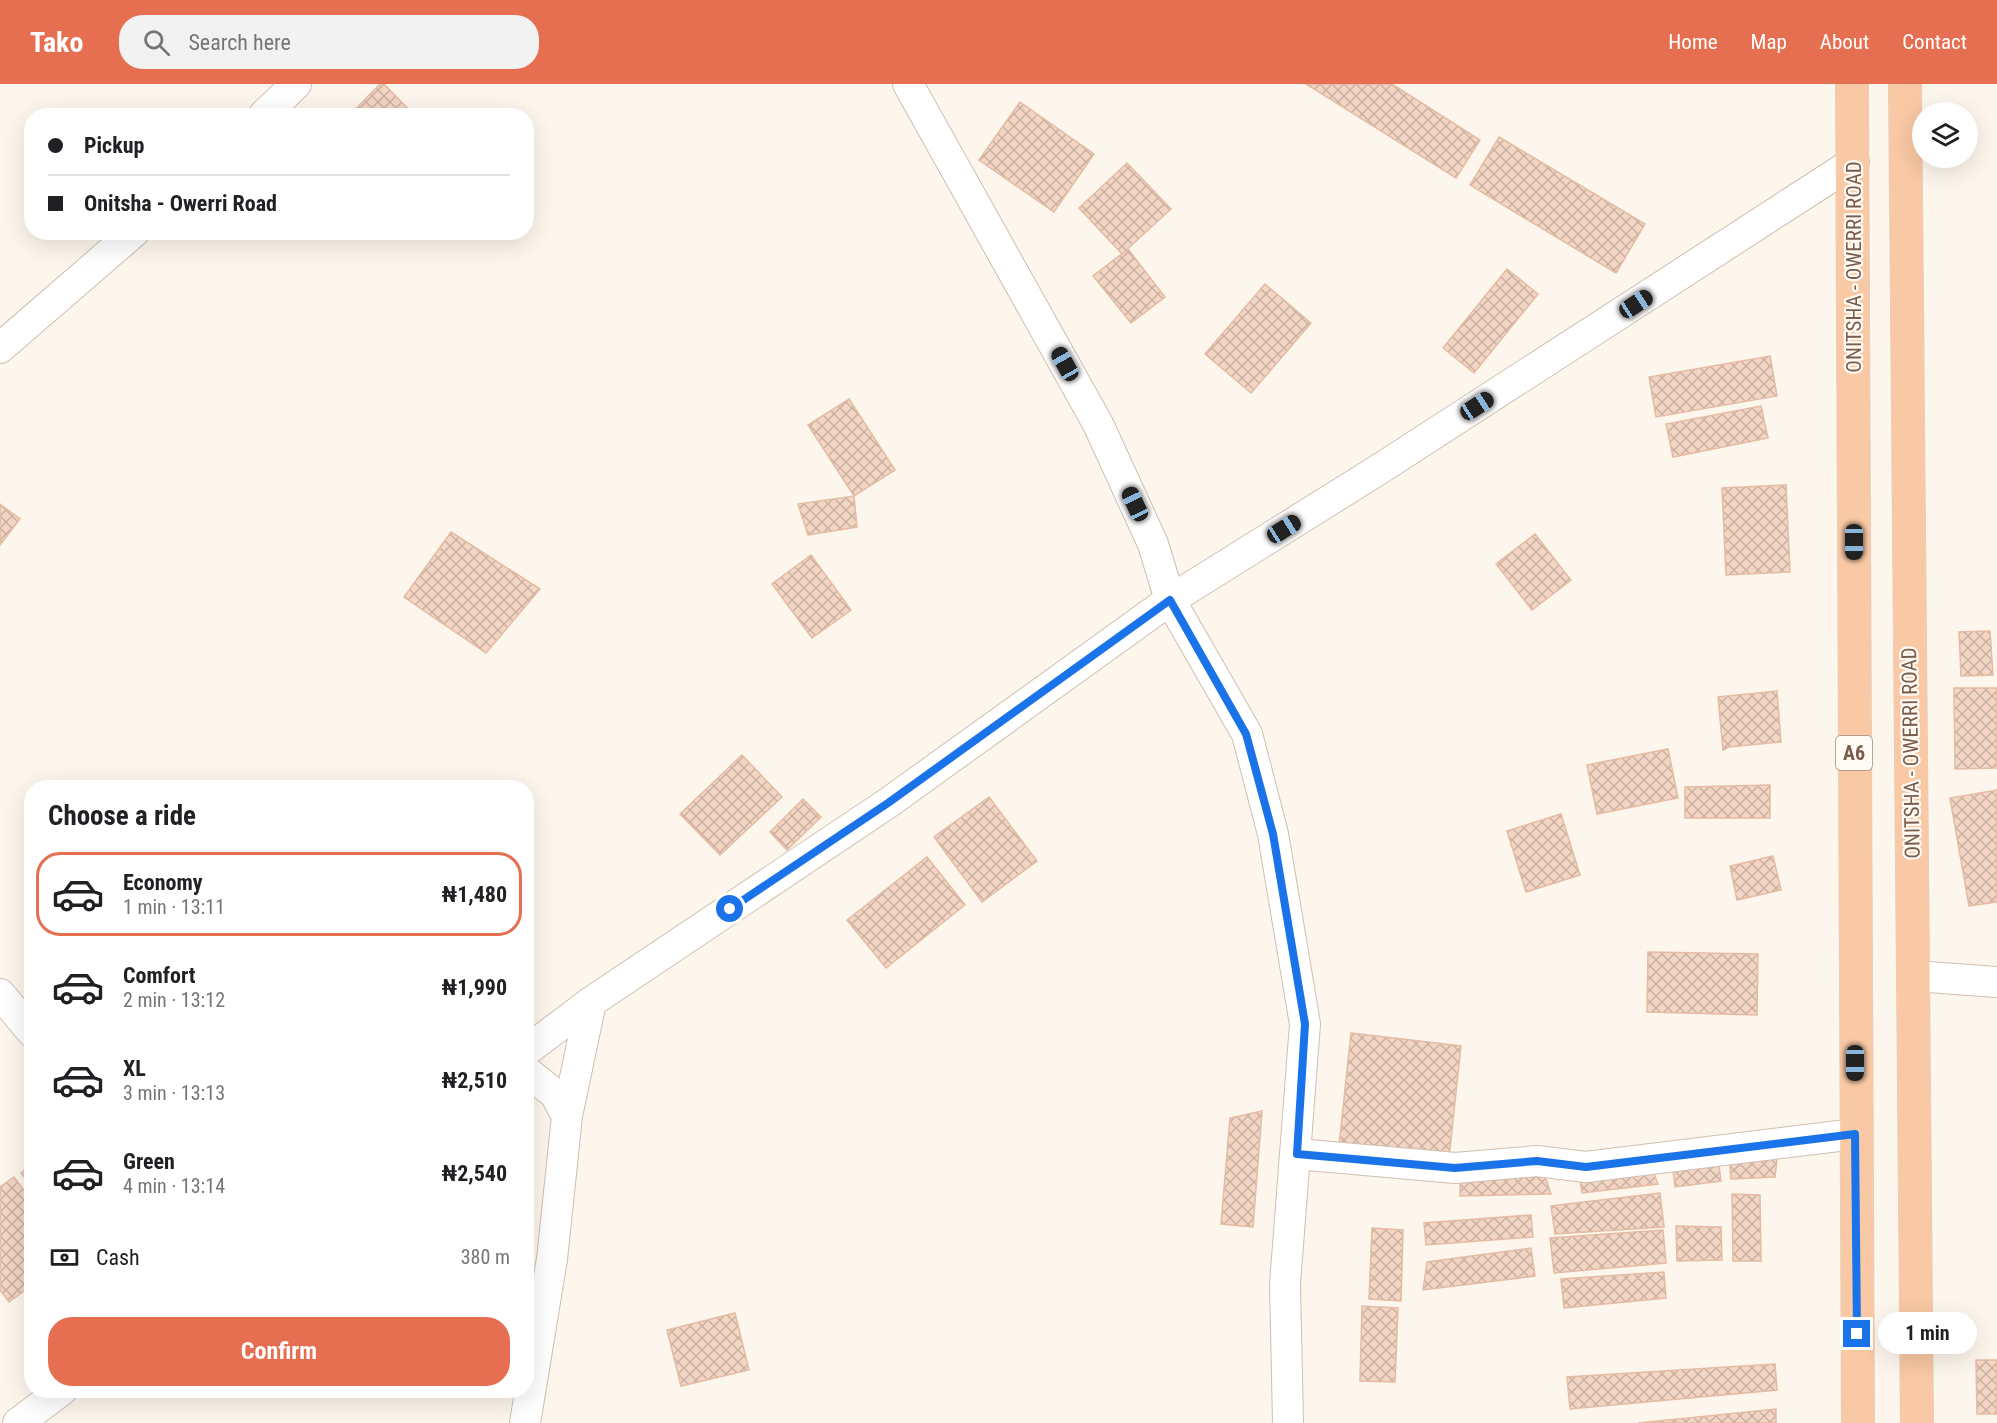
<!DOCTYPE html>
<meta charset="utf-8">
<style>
:root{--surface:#fff;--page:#f2f2f2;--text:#202124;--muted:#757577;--line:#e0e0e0;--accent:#e76f51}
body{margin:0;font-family:"Roboto Condensed",sans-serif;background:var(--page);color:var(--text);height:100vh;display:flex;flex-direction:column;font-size:22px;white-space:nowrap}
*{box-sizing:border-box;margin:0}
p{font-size:20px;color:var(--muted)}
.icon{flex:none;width:33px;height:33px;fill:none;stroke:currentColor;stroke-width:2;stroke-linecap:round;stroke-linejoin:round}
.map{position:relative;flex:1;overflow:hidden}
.side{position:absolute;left:24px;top:696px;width:510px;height:618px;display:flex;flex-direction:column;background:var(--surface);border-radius:24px;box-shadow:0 6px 24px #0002}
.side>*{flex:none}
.hud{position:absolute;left:24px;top:24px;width:510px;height:132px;border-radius:24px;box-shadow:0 6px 24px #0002;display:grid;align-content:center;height:132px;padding:0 24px;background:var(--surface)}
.controls{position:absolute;left:1912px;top:18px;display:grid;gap:12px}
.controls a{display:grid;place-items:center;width:66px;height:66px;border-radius:50%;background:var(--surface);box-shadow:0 6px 24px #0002;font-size:30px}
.end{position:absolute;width:27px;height:27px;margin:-14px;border:8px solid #1a73e8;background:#fff;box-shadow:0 0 0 3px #fff}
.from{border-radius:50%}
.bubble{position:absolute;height:42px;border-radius:21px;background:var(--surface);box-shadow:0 6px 24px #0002;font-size:20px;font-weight:700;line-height:42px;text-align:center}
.car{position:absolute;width:18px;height:36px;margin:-18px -9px;border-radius:8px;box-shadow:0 0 4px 2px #0007;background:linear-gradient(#222 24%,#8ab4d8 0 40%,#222 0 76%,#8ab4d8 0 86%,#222 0)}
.hud b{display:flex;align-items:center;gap:21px;height:57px;font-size:22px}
.hud b+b{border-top:2px solid var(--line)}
.hud i{width:15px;height:15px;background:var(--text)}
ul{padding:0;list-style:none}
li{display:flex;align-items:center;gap:18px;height:84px;margin:0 12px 9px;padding:0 12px;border:3px solid transparent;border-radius:24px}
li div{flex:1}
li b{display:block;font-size:22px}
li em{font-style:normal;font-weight:700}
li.current{border-color:var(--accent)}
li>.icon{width:54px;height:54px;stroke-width:1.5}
h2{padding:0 24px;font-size:27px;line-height:72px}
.pay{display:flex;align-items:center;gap:15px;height:66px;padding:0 24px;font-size:22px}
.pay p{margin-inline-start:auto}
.action{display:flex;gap:12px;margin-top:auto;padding:12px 24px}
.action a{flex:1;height:69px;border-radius:24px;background:var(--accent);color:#fff;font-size:24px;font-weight:700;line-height:69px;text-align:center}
header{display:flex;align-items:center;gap:36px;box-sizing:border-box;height:84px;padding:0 30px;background:var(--accent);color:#fff}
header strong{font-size:28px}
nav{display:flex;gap:33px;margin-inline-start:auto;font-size:21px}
.search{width:420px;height:54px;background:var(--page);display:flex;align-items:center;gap:15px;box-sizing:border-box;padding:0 21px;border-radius:24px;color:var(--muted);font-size:22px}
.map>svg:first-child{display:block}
</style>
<header>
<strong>Tako</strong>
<div class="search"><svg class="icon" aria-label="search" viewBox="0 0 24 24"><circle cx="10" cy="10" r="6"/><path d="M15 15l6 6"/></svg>Search here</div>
<nav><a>Home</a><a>Map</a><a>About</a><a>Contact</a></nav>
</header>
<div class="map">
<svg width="1997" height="1339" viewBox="0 0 1997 1339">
<defs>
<pattern id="building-cross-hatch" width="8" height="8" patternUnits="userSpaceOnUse" patternTransform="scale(1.5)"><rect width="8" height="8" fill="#f3d5c3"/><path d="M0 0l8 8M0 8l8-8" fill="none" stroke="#cab0a1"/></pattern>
</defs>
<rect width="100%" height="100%" fill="#fdf6ec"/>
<!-- building -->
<path fill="url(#building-cross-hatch)" stroke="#e6bba3" stroke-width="1.5" d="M380,0H384L415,32H349Z
M1306,0H1392L1480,56L1456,94Z
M1020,18L1094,70L1054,128L979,76Z
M1499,53L1645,140L1616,189L1470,101Z
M1127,79L1171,125L1122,170L1079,124Z
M1128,165L1165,213L1131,239L1093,192Z
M1507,185L1538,210L1474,289L1443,264Z
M1265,200L1311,239L1251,309L1205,270Z
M1770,272L1777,312L1656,333L1649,293Z
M849,315L895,386L854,412L808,341Z
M1761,322L1768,354L1673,373L1666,340Z
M1786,401L1790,488L1726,491L1722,404Z
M854,412L857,443L808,451L798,420Z
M0,420L20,435L0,461Z
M451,448L540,505L486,569L404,513Z
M1535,450L1571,496L1532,526L1496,480Z
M811,471L851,526L812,554L772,500Z
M1990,547L1993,591L1961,592L1959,548Z
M1954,604H1997V684L1955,685Z
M1777,607L1781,658L1729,663L1723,666L1718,613Z
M1668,665L1678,714L1597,730L1587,681Z
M742,671L782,713L720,771L680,730Z
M1770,701V734H1685V703Z
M1997,706V818L1969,822L1950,714Z
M989,713L1037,777L982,818L934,753Z
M803,715L821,733L787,766L770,748Z
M1561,730L1580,791L1526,808L1507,747Z
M1773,772L1781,806L1737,816L1730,782Z
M927,773L965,821L886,884L847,836Z
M1648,868L1758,870L1757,931L1647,928Z
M1351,949L1461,962L1449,1074L1339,1062Z
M1262,1027L1253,1143L1221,1140L1230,1034Z
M1778,1067L1775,1093L1731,1095L1729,1070Z
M1718,1073L1721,1097L1675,1103L1672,1079Z
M32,1080V1102L21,1089Z
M1651,1082L1658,1100L1582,1109L1579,1090Z
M1544,1089L1551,1110L1460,1112V1092Z
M14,1093L32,1117V1201L9,1218L0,1206V1103Z
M1660,1109L1664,1143L1555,1150L1551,1122Z
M1732,1110L1760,1111L1761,1177H1733Z
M1531,1131L1533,1153L1426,1161L1424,1139Z
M1676,1142L1721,1143L1722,1176L1677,1177Z
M1372,1144L1403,1146L1401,1217L1369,1215Z
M1663,1146L1666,1179L1554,1189L1550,1154Z
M1531,1164L1535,1192L1423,1206L1427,1178Z
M1664,1188L1666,1214L1564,1224L1561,1195Z
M1362,1222L1398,1224L1395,1298L1360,1297Z
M735,1229L749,1286L681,1302L667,1246Z
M1976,1276H1997V1330H1977Z
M1775,1280L1777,1306L1570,1325L1567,1293Z
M1776,1325V1339H1638Z"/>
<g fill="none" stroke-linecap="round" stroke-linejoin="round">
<!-- minor casing -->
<g stroke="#d1beb0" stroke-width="32">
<path id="minor" d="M908,0L1098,340L1153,460L1170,516L1247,650L1273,750L1305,940L1285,1200L1288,1339
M263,32L296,0
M0,264L134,148
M1914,892L1997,898
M0,910L32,948
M526,967L591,918L888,719L1170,516L1378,386L1854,78
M526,987L555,1010L567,1032
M1297,1070L1455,1084L1537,1077L1586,1083L1855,1050
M18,1339L62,1306
M525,1339L552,1175L567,1032L591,918"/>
</g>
<!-- trunk casing -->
<g stroke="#dad1cd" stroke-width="34">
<path id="trunk" d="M1852,0L1858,1339
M1905,0L1917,1339"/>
</g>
<!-- minor -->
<use href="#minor" stroke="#fff" stroke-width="30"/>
<!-- trunk -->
<use href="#trunk" stroke="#f9c8a4" stroke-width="33"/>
</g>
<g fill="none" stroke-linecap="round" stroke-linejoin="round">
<!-- route -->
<path stroke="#1a73e8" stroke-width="8" d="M730,825L888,719L1170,516L1246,650L1273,750L1305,940L1297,1070L1455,1084L1537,1077L1586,1083L1855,1050L1857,1250"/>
</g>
<g text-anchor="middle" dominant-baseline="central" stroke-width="4.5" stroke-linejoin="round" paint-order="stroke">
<!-- shield labels -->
<rect fill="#fffaf3" stroke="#a28b7f" stroke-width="1.5" x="1836" y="652" width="36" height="34" rx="4.5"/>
<g font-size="20" font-weight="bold" fill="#7a5c4d">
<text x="1854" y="669">A6</text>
</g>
<!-- street labels -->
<g font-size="21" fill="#7a5c4d" stroke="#fffaf3">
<text transform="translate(1854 183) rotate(-90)">ONITSHA - OWERRI ROAD</text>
<text transform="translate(1911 669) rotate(-91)">ONITSHA - OWERRI ROAD</text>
</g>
</g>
</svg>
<div class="controls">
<a><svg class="icon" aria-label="layers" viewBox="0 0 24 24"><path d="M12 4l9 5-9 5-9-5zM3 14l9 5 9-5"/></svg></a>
</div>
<i class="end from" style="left:730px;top:825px"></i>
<i class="end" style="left:1857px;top:1250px"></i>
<div class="bubble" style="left:1878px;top:1228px;width:99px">1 min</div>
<i class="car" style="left:1636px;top:220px;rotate:57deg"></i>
<i class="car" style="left:1065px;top:280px;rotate:331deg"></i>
<i class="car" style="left:1477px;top:322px;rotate:57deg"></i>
<i class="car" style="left:1135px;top:420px;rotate:335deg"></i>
<i class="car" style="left:1284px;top:445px;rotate:58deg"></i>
<i class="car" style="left:1854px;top:458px;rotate:180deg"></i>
<i class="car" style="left:1855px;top:979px;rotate:180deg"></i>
<div class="hud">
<b><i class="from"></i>Pickup</b>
<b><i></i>Onitsha - Owerri Road</b>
</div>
<section class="side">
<h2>Choose a ride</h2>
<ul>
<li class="current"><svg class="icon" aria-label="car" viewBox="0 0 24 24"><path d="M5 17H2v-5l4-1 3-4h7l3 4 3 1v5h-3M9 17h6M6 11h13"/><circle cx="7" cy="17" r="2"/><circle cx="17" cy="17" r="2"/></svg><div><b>Economy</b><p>1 min · 13:11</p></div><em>₦1,480</em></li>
<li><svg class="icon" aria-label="car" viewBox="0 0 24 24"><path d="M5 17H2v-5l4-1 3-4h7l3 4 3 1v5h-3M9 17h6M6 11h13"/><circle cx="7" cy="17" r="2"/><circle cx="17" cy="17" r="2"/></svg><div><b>Comfort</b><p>2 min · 13:12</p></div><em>₦1,990</em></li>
<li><svg class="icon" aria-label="car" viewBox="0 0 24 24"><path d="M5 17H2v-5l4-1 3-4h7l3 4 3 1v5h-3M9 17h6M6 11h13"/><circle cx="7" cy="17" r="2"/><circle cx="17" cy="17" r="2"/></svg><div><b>XL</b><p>3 min · 13:13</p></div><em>₦2,510</em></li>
<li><svg class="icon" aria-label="car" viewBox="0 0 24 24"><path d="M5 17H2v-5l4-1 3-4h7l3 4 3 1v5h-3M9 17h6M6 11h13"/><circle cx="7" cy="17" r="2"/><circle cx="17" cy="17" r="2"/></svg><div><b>Green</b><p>4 min · 13:14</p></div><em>₦2,540</em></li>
</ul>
<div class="pay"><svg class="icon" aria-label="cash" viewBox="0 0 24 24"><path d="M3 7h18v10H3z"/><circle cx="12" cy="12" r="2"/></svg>Cash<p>380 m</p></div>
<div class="action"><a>Confirm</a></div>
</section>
</div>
